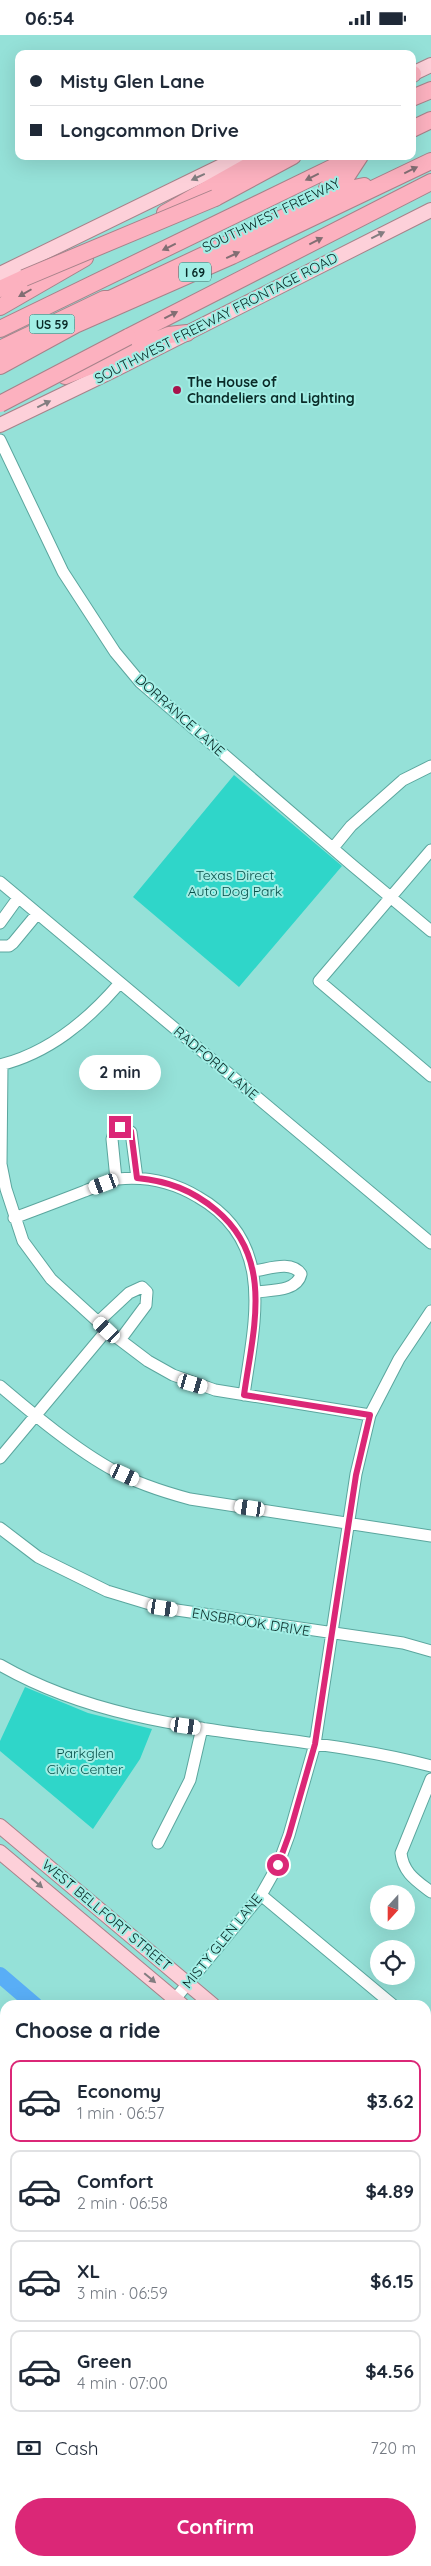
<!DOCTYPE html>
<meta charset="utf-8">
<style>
:root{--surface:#fff;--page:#f6f6f7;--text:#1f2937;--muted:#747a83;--line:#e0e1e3;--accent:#db2777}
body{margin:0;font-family:Quicksand,sans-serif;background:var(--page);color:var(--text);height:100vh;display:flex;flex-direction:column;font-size:19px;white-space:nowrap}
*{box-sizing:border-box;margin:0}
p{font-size:16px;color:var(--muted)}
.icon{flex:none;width:28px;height:28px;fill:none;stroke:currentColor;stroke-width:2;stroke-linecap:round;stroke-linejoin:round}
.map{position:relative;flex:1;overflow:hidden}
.side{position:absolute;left:0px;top:1965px;width:431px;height:566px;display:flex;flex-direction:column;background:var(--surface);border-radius:15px 15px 0 0;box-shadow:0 5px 20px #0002}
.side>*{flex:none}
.banner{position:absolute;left:15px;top:15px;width:401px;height:110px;border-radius:10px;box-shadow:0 5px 20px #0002;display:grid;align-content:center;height:110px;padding:0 15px;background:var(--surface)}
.needle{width:32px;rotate:201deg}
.controls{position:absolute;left:370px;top:1850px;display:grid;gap:10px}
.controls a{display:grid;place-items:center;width:45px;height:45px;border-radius:50%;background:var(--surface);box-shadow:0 5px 20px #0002;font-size:25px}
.end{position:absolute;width:22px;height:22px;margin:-11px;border:6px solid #db2777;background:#fff;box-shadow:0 0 0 2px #fff}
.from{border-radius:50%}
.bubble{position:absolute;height:35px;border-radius:18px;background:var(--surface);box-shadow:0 5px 20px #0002;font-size:16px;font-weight:700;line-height:35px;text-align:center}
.car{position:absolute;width:15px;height:30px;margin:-15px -8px;border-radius:6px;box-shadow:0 0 4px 1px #0007;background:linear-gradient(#fff 24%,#345 0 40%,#fff 0 76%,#345 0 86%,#fff 0)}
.banner b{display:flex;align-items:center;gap:18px;height:48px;font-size:19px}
.banner b+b{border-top:1px solid var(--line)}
.banner i{width:12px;height:12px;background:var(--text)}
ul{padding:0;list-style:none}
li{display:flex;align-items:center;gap:15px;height:82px;margin:0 10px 8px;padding:0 5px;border:2px solid var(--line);border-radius:10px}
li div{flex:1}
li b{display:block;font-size:19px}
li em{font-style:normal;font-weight:700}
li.current{border-color:var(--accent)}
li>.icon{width:45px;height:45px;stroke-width:1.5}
h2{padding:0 15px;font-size:22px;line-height:60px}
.pay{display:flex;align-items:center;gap:12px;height:55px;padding:0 15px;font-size:19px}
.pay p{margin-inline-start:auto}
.action{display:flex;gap:10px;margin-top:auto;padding:10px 15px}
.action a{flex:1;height:58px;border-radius:30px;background:var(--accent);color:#fff;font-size:20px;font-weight:700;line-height:58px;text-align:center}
.status{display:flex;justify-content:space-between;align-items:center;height:35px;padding:0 25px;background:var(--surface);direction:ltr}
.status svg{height:14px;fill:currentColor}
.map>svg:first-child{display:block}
</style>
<div class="status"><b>06:54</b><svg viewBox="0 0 49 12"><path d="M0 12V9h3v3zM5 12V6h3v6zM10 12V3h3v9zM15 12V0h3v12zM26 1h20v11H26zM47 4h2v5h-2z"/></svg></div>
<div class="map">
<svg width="431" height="2531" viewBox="0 0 431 2531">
<rect width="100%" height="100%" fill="#95e1d8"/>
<!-- green -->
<path fill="#2fd6c9" d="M234,740L342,831L239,952L133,862Z
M25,1652L88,1678L152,1694L140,1724L93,1794L0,1716V1706Z"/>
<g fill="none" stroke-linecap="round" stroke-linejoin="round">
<!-- river -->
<path stroke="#59aef6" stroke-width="16" d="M0,1940L35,1970
M426,2317L431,2321"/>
<!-- minor casing -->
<g stroke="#5ba69e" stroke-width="13">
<path id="minor" d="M0,405L63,537L115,617L140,647L352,830L431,896
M333,813L351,791L403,745L431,731
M431,815L319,946L431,1041
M0,847L431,1208
M0,888L18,863
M0,911H9L13,908L37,879
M0,1030C49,1018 87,986 119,949
M2,1030L1,1129L6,1154L23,1206L51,1244L107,1295L148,1326L173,1340L215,1355L370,1380
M116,1144L112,1104L115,1094L120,1091L131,1097L137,1143
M14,1183C38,1174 62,1165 85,1156C96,1152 107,1146 118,1144C147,1141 173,1147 198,1162C277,1207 254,1287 244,1360
M254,1236C269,1234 291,1225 301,1239C297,1257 270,1255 256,1257
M98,1287L129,1258L142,1252L147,1257L146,1270L120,1305
M0,1351C33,1379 76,1415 115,1436C138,1449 164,1457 190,1464L431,1501
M0,1423L107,1295
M0,1493L38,1522L107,1556L163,1573L403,1608L431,1616
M0,1630C132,1706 288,1693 431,1731
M431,1744L401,1818C403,1838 417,1846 431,1857
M158,1808L190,1745L202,1693
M261,1860L393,1970
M175,1964L261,1860L278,1830L289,1800L315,1709L356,1439L370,1380L399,1324L431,1276
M426,1998L431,2002
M0,2081L5,2082
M0,2202L5,2206
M0,2335L5,2339
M0,2386L5,2374
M426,2439L431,2442
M0,2471L5,2476
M342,2526L349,2531
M213,2531L217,2526"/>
</g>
<!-- major casing -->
<g stroke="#a7828a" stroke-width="16">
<path id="major" d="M412,39L431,30
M0,239L242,121
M0,390L112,336L431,175
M0,1791L213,1970
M0,1817L182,1970
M426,2128L431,2130
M426,2152L431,2154"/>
</g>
<!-- highway casing -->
<g stroke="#a7828a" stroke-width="18">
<path id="highway" d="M412,39H413
M412,63L431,55
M412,94L431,85
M327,153L345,144L360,121
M215,163L293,121
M165,178L266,121
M0,254L24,243
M0,272L85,223
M0,294L356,121
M128,302L431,147
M0,314L104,264H110L340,156L364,151
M0,331L75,290L232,221L431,126
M65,341L169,300L187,298"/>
</g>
<!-- minor -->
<use href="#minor" stroke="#fff" stroke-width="11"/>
<!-- major -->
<use href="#major" stroke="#fdd0d9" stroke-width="14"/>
<!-- highway -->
<use href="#highway" stroke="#fcb1bf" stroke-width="16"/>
<!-- highway-bridge casing -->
<g stroke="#a7828a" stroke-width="18" stroke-linecap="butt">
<path id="highway-bridge" d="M24,243L215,163
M0,369L128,302"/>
</g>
<!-- highway-bridge -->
<use href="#highway-bridge" stroke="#fcb1bf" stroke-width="16"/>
</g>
<!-- one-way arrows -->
<defs><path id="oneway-solid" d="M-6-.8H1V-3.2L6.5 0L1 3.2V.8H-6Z" transform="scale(1.25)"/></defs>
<g fill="#826e73">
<use href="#oneway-solid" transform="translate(411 135) rotate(-26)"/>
<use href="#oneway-solid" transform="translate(312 142) rotate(154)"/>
<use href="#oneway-solid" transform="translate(316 206) rotate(-27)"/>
<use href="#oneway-solid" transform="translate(169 212) rotate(154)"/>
<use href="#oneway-solid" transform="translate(233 220) rotate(-25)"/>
<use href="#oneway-solid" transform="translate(25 258) rotate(150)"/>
<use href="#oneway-solid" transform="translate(171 280) rotate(-27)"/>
</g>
<g fill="#837d80">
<use href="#oneway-solid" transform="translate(198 142) rotate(155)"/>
<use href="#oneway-solid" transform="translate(378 200) rotate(-26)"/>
<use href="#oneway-solid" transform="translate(44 369) rotate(-26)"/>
<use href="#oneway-solid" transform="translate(37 1848) rotate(40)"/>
<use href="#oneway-solid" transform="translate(150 1943) rotate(40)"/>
</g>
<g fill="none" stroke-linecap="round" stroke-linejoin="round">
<!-- route -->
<path stroke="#db2777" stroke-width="6" d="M120,1092L131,1096L137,1143C168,1146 192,1155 216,1175C275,1224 253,1295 244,1360L370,1380L356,1440L315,1709L289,1800L278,1830"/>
</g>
<!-- markers -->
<circle fill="#a7134c" stroke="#a2eee5" stroke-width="2" cx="177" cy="355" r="5"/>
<g text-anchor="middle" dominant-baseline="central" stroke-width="4" stroke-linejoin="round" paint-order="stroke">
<!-- shield labels -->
<g fill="#a2eee5" stroke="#376560" stroke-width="1">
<rect x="179" y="227.5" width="32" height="19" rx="4"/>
<rect x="29.5" y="279.5" width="45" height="19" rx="4"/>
</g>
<g font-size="12" font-weight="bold" fill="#092a27">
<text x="195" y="237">I 69</text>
<text x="52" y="289">US 59</text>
</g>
<!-- street labels -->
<g font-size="14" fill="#092a27" stroke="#a2eee5">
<text transform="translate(271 180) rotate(-26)">SOUTHWEST FREEWAY</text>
<text transform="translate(216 283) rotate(-27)">SOUTHWEST FREEWAY FRONTAGE ROAD</text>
<text transform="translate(180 680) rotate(42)">DORRANCE LANE</text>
<text transform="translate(216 1028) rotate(40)">RADFORD LANE</text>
<text transform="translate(251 1587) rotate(9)">ENSBROOK DRIVE</text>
<text transform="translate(107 1880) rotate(40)">WEST BELLFORT STREET</text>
<text transform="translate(222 1906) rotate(-51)">MISTY GLEN LANE</text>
</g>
<!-- poi labels -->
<g font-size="14" font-weight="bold" fill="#092a27" stroke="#a2eee5" text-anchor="start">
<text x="187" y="347">The House of<tspan x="187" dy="16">Chandeliers and Lighting</tspan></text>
</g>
<!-- park labels -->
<g font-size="14" fill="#064f49" stroke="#a2eee5">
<text x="235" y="840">Texas Direct<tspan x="235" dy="16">Auto Dog Park</tspan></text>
<text x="85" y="1718">Parkglen<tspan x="85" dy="16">Civic Center</tspan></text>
</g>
</g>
</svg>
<div class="controls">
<a><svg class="needle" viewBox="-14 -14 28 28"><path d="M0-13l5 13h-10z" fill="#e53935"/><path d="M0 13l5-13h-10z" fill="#747a83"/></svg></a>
<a><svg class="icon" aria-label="locate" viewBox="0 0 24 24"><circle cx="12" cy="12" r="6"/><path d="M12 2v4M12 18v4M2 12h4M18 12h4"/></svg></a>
</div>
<i class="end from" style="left:278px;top:1830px"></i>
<i class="end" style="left:120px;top:1092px"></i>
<div class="bubble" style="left:79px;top:1020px;width:82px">2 min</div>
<i class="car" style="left:104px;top:1149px;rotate:250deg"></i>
<i class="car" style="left:107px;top:1295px;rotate:313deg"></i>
<i class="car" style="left:193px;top:1349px;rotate:106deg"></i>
<i class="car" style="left:125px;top:1440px;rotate:115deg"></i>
<i class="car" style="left:250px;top:1473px;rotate:278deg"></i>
<i class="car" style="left:163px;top:1573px;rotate:99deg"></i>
<i class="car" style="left:186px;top:1691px;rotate:98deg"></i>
<div class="banner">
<b><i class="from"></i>Misty Glen Lane</b>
<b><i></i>Longcommon Drive</b>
</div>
<section class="side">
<h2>Choose a ride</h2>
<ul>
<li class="current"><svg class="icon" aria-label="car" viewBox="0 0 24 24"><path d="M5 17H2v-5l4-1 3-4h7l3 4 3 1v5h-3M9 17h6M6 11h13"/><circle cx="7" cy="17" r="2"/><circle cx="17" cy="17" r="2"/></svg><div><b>Economy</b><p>1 min · 06:57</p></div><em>$3.62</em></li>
<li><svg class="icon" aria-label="car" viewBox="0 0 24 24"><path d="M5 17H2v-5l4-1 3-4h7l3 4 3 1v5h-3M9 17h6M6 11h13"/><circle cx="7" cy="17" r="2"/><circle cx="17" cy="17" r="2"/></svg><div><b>Comfort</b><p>2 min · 06:58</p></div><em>$4.89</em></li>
<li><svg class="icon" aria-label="car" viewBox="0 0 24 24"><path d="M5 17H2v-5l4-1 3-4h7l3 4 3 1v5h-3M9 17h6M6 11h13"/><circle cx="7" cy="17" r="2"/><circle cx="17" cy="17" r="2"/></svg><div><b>XL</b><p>3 min · 06:59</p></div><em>$6.15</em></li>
<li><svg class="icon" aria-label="car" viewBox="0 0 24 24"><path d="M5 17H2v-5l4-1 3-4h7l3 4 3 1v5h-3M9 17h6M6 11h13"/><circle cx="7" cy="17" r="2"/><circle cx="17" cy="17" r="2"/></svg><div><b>Green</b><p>4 min · 07:00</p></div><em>$4.56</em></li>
</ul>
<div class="pay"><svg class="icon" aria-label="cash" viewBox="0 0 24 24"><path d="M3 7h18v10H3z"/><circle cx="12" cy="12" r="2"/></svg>Cash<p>720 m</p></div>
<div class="action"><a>Confirm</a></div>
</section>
</div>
